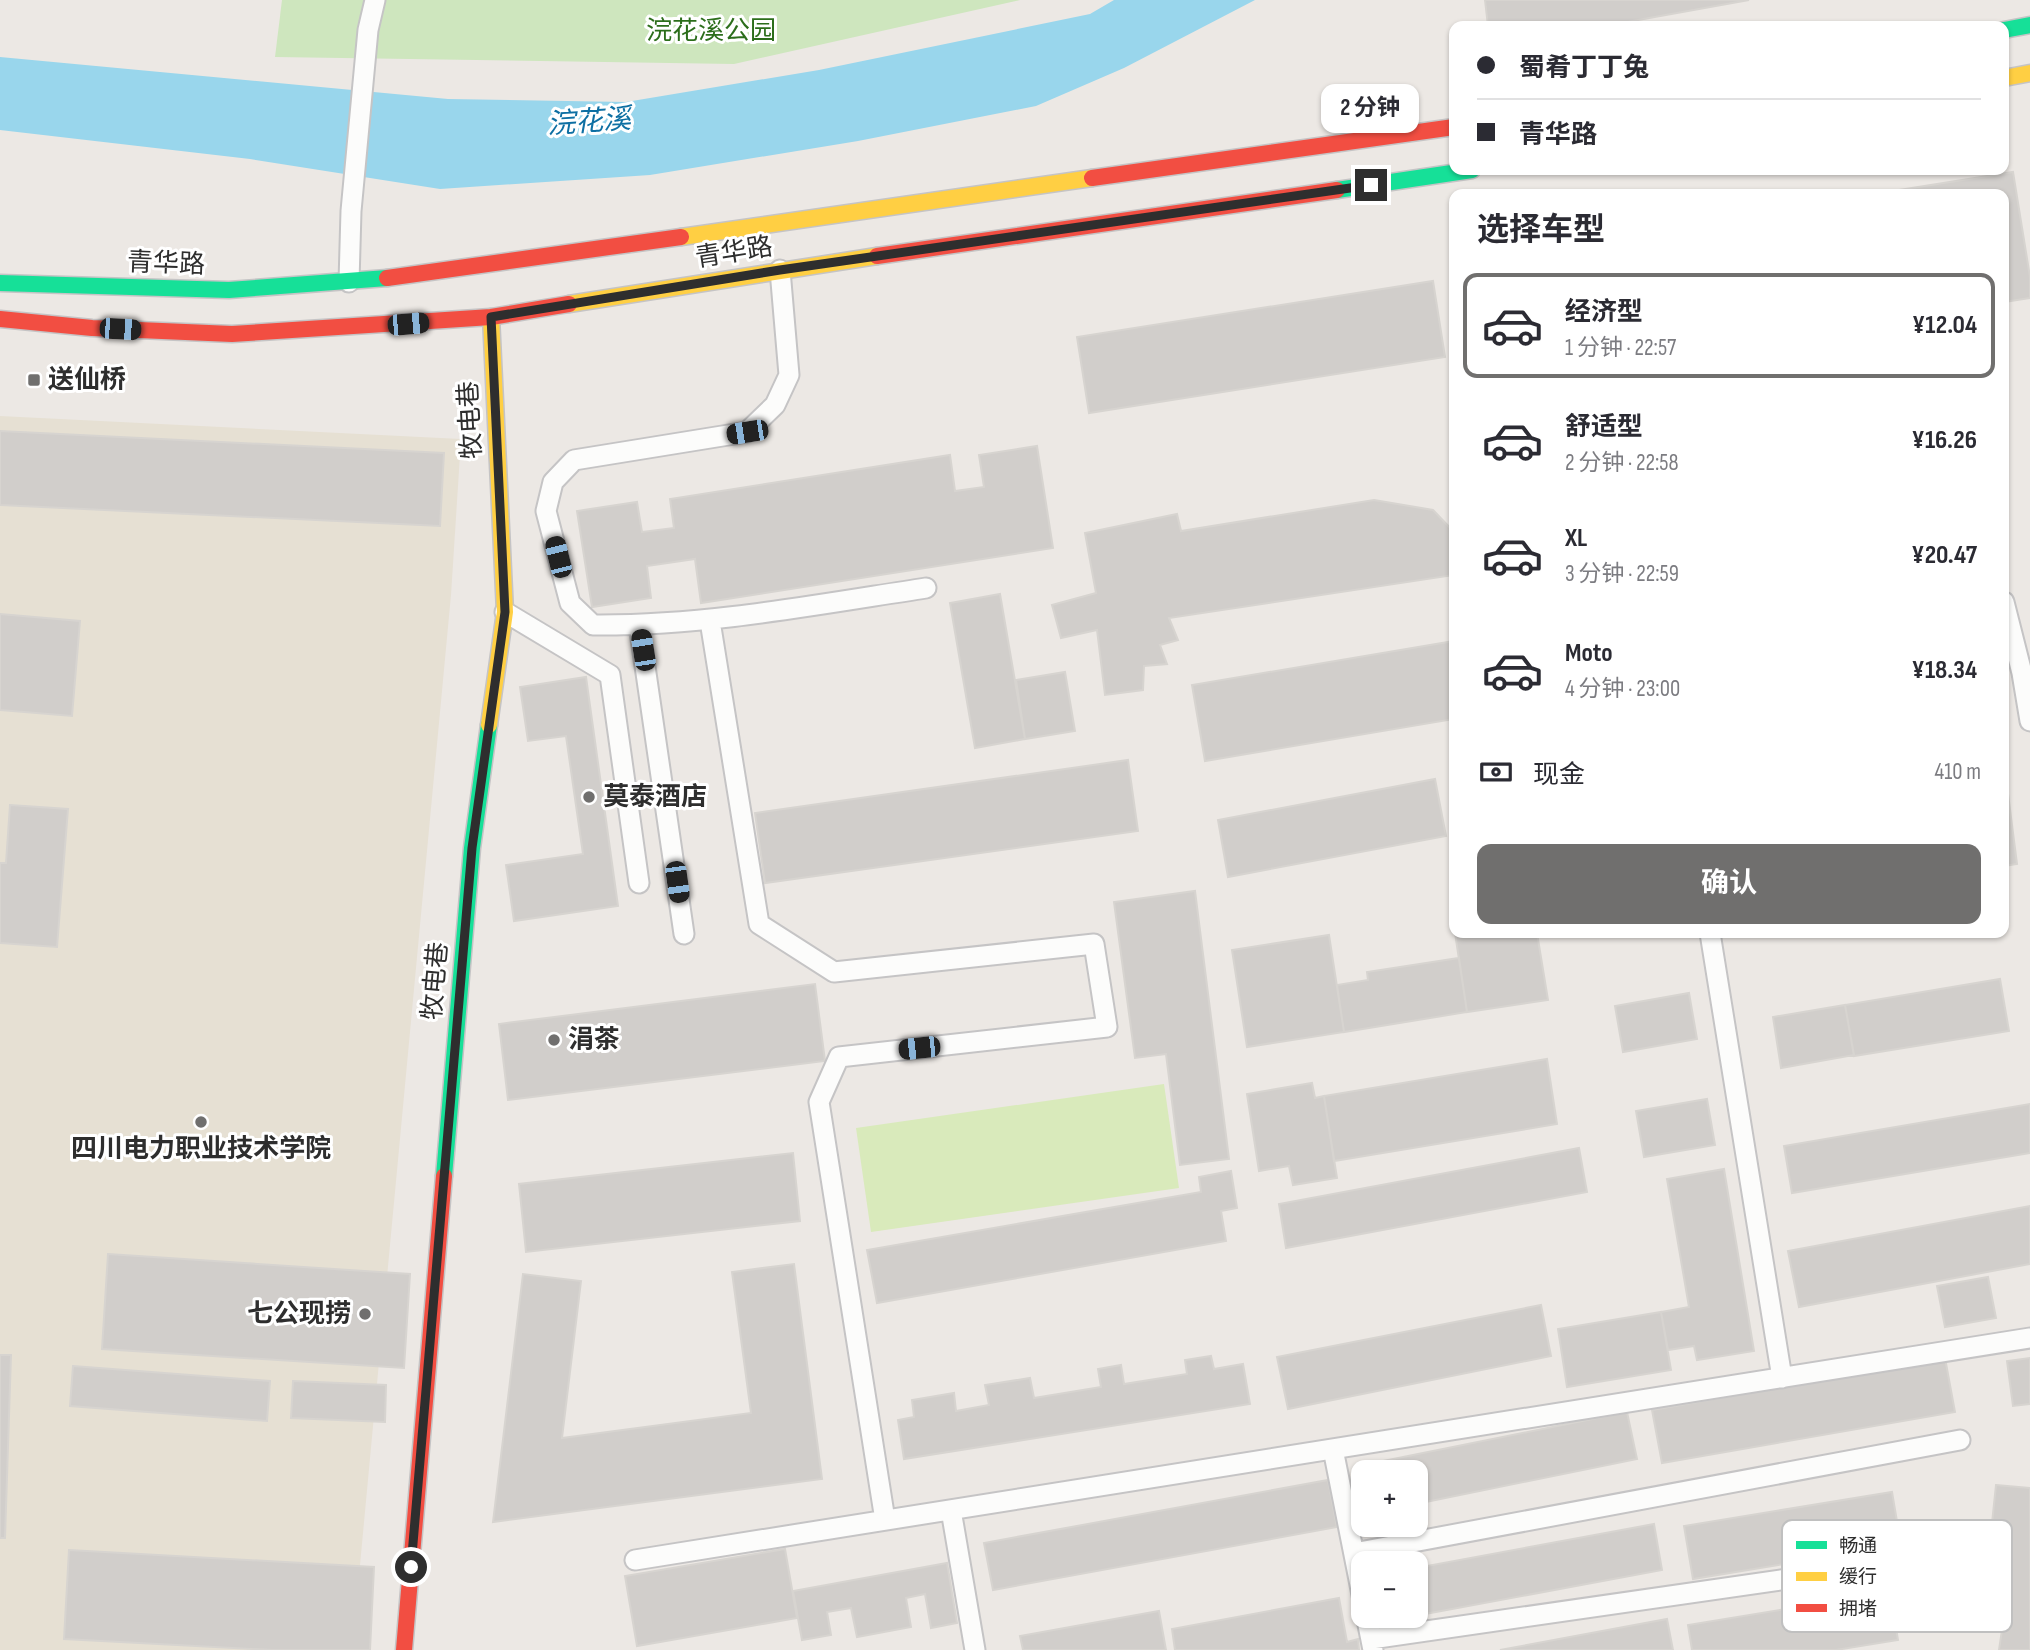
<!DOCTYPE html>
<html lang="zh">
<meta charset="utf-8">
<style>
:root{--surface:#fff;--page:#f7f7f7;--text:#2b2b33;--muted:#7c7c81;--line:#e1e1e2;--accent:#706f6e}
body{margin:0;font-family:"Sofia Sans Condensed","Noto Sans SC",sans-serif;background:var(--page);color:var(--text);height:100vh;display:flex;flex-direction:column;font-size:26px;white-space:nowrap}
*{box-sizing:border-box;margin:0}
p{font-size:23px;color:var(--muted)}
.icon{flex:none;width:38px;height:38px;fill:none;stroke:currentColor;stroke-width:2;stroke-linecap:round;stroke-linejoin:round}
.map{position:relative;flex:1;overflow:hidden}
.drawer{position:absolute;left:1449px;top:189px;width:560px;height:749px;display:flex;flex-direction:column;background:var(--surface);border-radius:14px;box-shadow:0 2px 5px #0004}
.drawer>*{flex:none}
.banner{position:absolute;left:1449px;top:21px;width:560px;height:154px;border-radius:14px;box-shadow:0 2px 5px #0004;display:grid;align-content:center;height:154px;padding:0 28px;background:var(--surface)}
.tools{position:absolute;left:1351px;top:1460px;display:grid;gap:14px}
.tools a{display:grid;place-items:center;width:77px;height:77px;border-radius:14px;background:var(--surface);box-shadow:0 2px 5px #0004;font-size:35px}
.end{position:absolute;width:32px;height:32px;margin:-16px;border:9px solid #2e2e2e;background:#fff;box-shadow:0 0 0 4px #fff}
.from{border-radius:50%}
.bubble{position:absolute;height:49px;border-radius:14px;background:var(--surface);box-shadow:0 2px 5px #0004;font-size:23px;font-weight:700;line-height:49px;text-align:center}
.car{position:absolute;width:21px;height:42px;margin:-21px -10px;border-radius:9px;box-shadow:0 0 5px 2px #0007;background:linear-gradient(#222 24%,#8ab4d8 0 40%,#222 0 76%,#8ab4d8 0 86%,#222 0)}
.banner b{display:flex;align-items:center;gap:24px;height:66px;font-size:26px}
.banner b+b{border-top:2px solid var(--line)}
.banner i{width:18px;height:18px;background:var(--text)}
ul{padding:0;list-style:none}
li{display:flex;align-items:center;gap:21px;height:105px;margin:0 14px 10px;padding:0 14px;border:4px solid transparent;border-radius:14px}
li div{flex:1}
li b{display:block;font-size:26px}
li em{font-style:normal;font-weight:700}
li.selected{border-color:var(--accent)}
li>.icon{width:63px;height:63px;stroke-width:1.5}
h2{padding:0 28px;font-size:32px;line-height:84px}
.pay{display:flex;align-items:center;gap:18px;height:77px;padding:0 28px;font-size:26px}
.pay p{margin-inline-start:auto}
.button{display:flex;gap:14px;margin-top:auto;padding:14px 28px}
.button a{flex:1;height:80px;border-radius:14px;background:var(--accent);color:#fff;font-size:28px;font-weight:700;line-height:80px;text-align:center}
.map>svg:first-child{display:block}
</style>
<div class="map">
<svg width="2030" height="1650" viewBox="0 0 2030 1650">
<rect width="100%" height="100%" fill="#ece8e4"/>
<!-- education -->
<path fill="#e6e0d3" d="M0,416L461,439L451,595L352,1650H0Z"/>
<!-- green -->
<path fill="#cee6be" d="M282,0H1020L734,64L275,57Z"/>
<!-- pitch -->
<path fill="#d9eabb" d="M1164,1084L1179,1188L871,1232L856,1128Z"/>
<!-- water -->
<path fill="#99d6ec" d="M1114,0H1255L1124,68L1036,106L858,141L650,175L440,189L250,159L0,130V57L448,99L626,102L819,70L1090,14Z"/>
<!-- building -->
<path fill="#d1cecb" stroke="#d7d4d0" stroke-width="2" d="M1485,0H1749L1605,26H1488Z
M2013,172L2030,277V298L2004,302V194H1874Z
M1433,281L1445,357L1089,413L1077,337Z
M0,431L444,453L440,526L0,505Z
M1037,446L1053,548L701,603L695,559L647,566L651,598L592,607L577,511L637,502L642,532L674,528L670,499L950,455L955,491L984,487L979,455Z
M1374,500L1433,510L1454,532V575L1169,618L1178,640L1160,645L1167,664L1144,666L1143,690L1105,695L1097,630L1061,638L1052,605L1096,593L1085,533L1177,514L1181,531Z
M1000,594L1025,739L975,748L950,603Z
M0,614L80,621L72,716L0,710Z
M1454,641V719L1205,761L1192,685Z
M1065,672L1075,731L1025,739L1016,680Z
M586,677L618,906L514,921L506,865L583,854L566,736L528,741L520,687Z
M1128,760L1138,831L765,883L755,813Z
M1435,779L1446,836L1228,877L1218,820Z
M2007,786L2017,864L2004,866V787Z
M10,805L68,809L57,947L0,943V863H6Z
M1195,891L1229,1159L1180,1165L1166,1054L1135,1058L1114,902Z
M1455,933H1537L1548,1000L1467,1012Z
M1329,935L1344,1032L1247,1047L1232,950Z
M1459,958L1467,1012L1344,1032L1337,985L1368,980L1367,972Z
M2000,979L2009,1031L1854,1056L1845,1005Z
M815,984L825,1061L508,1100L499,1024Z
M1689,993L1697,1039L1623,1052L1615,1006Z
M1845,1005L1854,1055L1781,1068L1773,1017Z
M1547,1059L1557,1124L1334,1161L1324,1096Z
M1312,1083L1315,1098L1324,1096L1337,1178L1293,1185L1289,1166L1259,1171L1247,1094Z
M1707,1099L1715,1145L1644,1157L1636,1111Z
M2030,1104V1153L1792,1193L1784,1146Z
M1579,1148L1587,1192L1286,1248L1279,1204Z
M793,1153L800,1221L526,1252L519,1184Z
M1724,1169L1754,1351L1697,1360L1694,1346L1668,1350L1661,1312L1689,1307L1667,1179Z
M1231,1171L1237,1208L1221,1211L1226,1241L877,1303L867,1250L1201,1192L1199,1177Z
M2030,1206V1264L1799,1307L1788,1251Z
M108,1254L410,1274L404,1368L102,1349Z
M794,1264L822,1479L493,1522L523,1274L581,1281L562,1438L751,1413L732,1272Z
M1988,1277L1996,1318L1945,1327L1937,1286Z
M1541,1305L1551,1356L1288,1409L1277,1357Z
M1661,1312L1671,1370L1567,1387L1558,1329Z
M0,1355H11L5,1538H0Z
M1211,1356L1214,1369L1243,1364L1250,1404L904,1459L898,1420L914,1417L912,1400L954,1393L956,1411L989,1405L985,1385L1030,1378L1034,1398L1101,1387L1098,1369L1121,1365L1124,1384L1187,1374L1185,1360Z
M1945,1358L1955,1412L1662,1463L1652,1410Z
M2030,1358V1404L2013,1406L2007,1361Z
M73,1366L270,1381L267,1421L70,1406Z
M293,1381L386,1385L385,1422L291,1418Z
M1627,1412L1637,1459L1416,1504V1472H1364L1363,1465Z
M1328,1480L1337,1527L993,1590L984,1543Z
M1996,1485L2030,1488V1650H1999L2002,1630L1981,1628Z
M1892,1492L1901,1545L1693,1579L1684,1526Z
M1654,1524L1662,1570L1382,1622L1381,1615H1416V1568Z
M785,1549L797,1618L637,1646L625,1576Z
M69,1550L374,1567L370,1650H272L64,1639Z
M947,1563L957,1623L931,1628L925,1594L906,1598L911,1627L857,1637L851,1608L827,1612L831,1635L802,1640L793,1591Z
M1890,1592L1898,1640L1836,1650H1692L1688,1625Z
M1339,1598L1347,1642L1358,1639L1359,1650H1175L1172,1629Z
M1159,1611L1166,1650H1023L1020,1636Z
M1667,1619L1673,1650H1500Z"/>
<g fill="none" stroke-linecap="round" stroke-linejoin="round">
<!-- lane casing -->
<g stroke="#c5c4c5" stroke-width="23">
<path id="lane" d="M780,270L789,375L775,405L747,432L574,460L553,482L546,511L570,603L593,625C705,626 815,605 926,588
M349,282L351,211L368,30L375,0
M2004,602L2022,673L2030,721
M505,612L610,675L639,883
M710,621L759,924L834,972L1094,944L1107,1027L839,1057L819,1102L885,1520
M639,625L684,934
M1710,933L1782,1378
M1333,1449L1363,1600
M951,1510L975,1650
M1354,1553L1960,1440
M635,1560L2030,1338
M1366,1615L1373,1650
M1371,1639L1913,1561"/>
</g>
<!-- fast casing -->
<g stroke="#c5c4c5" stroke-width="19">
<path id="fast" d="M2004,30L2030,25
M1337,190L1472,170
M0,283L229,290L387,278
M444,1176L472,848L489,725"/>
</g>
<!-- slow casing -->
<g stroke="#c5c4c5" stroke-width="19">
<path id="slow" d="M2004,78L2030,73
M681,237L1092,178
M569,304L877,256
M489,725L505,612L491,317"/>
</g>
<!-- jam casing -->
<g stroke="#c5c4c5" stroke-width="19">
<path id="jam" d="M1092,178L1454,127
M877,256L1337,190
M387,278L681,237
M0,319L92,328L232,334L491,317L569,304
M404,1650L444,1176"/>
</g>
<!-- lane -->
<use href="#lane" stroke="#fcfcfb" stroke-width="19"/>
<!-- fast -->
<use href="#fast" stroke="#16e098" stroke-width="16"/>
<!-- slow -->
<use href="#slow" stroke="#ffcf43" stroke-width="16"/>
<!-- jam -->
<use href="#jam" stroke="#f24e42" stroke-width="16"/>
</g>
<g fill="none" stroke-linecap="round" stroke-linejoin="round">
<!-- route -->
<path stroke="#2e2e2e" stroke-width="9" d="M411,1567L472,848L505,612L491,317L780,270L1371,185"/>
</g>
<!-- markers -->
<g fill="#706f6e" stroke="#fff" stroke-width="2.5">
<rect x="27" y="373" width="14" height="14" rx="3.5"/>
<circle cx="589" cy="797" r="7"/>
<circle cx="554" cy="1040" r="7"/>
<circle cx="201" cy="1122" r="7"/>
<circle cx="365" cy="1314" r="7"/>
</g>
<g text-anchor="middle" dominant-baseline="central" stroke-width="6" stroke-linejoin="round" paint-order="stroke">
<!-- park labels -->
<g font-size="26" fill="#2c6e1b" stroke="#fff">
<text x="711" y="31">浣花溪公园</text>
</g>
<!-- street labels -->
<g font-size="26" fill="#2e2e2e" stroke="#fff">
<text transform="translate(734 253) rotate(-9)">青华路</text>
<text transform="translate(166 264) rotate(2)">青华路</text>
<text transform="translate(471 420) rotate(-93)">牧电巷</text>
<text transform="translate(436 981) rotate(-85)">牧电巷</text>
</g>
<!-- poi labels -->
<g font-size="26" font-weight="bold" fill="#2e2e2e" stroke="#fff" text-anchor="start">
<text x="48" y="380">送仙桥</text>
<text x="603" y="797">莫泰酒店</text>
<text x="568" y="1040">涓茶</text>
<text x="201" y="1149" text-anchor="middle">四川电力职业技术学院</text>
<text x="351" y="1314" text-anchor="end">七公现捞</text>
</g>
<!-- water labels -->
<g font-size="28" font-style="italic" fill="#0d6fa3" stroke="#fff">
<text transform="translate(589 122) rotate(-4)">浣花溪</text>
</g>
</g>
<!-- legend -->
<rect x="1782" y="1520" width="230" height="112" rx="10" fill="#fff" stroke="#c0c0c0" stroke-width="2"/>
<rect x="1796" y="1541" width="31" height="8" fill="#16e098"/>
<rect x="1796" y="1572" width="31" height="9" fill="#ffcf43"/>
<rect x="1796" y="1604" width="31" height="8" fill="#f24e42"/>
<g font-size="19" fill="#2e2e2e">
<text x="1839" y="1552">畅通</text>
<text x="1839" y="1583">缓行</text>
<text x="1839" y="1615">拥堵</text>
</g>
</svg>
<div class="tools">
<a>+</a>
<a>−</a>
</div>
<i class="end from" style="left:411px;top:1567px"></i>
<i class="end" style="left:1371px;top:185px"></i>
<div class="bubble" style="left:1321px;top:84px;width:98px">2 分钟</div>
<i class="car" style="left:408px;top:324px;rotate:85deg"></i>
<i class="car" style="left:120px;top:329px;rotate:93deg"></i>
<i class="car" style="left:747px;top:432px;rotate:261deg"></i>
<i class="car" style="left:558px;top:557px;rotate:346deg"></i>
<i class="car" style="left:643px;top:650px;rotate:351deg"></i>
<i class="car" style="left:677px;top:882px;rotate:172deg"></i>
<i class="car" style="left:919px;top:1048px;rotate:264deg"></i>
<div class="banner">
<b><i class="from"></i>蜀肴丁丁兔</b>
<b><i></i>青华路</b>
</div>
<section class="drawer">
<h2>选择车型</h2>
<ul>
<li class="selected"><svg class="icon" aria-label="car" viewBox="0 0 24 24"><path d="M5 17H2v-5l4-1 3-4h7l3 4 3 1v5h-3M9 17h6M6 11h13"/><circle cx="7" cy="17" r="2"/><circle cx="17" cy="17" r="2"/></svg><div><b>经济型</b><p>1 分钟 · 22:57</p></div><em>¥12.04</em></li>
<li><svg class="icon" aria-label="car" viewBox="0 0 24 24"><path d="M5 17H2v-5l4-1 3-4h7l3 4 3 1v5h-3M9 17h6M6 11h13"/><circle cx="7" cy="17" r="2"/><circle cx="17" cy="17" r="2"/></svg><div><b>舒适型</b><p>2 分钟 · 22:58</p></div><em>¥16.26</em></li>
<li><svg class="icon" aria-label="car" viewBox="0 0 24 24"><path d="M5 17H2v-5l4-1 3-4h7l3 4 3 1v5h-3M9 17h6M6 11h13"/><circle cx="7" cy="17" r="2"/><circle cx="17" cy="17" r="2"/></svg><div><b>XL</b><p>3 分钟 · 22:59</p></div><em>¥20.47</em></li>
<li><svg class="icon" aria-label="car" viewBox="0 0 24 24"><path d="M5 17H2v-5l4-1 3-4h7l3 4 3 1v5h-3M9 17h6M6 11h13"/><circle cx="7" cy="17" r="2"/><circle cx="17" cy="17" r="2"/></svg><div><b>Moto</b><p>4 分钟 · 23:00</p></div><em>¥18.34</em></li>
</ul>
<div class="pay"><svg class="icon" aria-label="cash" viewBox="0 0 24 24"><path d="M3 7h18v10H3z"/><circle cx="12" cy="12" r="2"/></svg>现金<p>410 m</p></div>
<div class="button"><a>确认</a></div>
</section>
</div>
